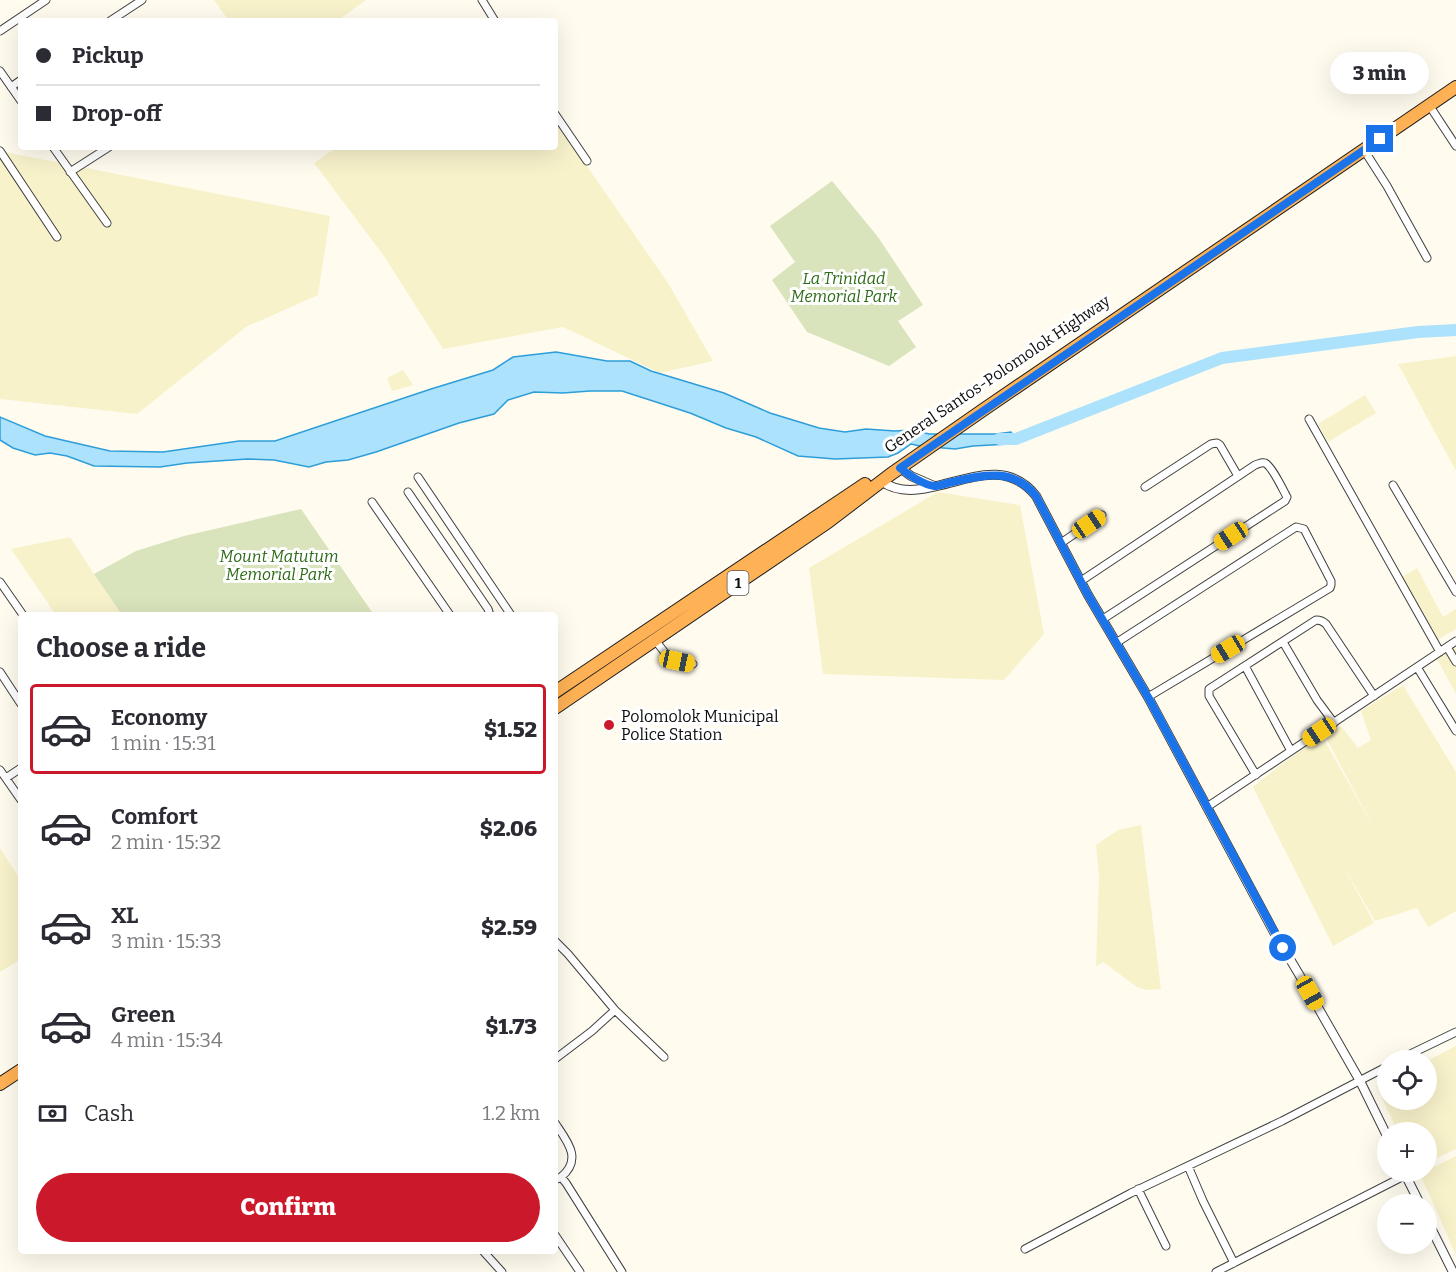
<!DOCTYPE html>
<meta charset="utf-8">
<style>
:root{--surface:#fff;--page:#f2f2f3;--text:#2b2b33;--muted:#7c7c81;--line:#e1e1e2;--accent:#cb182a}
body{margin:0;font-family:Bitter,serif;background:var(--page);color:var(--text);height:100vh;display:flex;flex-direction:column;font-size:22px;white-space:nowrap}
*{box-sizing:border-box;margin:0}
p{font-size:20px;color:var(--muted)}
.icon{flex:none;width:33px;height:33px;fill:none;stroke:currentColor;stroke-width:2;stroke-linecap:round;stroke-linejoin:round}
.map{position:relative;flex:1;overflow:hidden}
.sheet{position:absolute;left:18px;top:612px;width:540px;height:642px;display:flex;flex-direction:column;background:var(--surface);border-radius:6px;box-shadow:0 6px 24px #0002}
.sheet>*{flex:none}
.guide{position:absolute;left:18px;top:18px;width:540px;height:132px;border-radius:6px;box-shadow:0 6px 24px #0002;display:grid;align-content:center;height:132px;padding:0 18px;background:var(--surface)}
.tools{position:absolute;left:1377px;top:1050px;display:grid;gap:12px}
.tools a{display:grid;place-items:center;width:60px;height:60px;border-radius:50%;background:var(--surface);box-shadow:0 6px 24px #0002;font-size:30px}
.end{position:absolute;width:27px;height:27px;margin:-14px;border:8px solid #1a73e8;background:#fff;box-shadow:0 0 0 3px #fff}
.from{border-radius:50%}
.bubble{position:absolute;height:42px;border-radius:21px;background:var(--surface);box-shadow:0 6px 24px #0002;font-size:20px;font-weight:800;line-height:42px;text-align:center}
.car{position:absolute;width:18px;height:36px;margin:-18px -9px;border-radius:8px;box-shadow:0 0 4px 2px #0007;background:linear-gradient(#f5c518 24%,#345 0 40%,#f5c518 0 76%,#345 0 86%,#f5c518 0)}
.guide b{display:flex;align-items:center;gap:21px;height:57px;font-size:22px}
.guide b+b{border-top:2px solid var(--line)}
.guide i{width:15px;height:15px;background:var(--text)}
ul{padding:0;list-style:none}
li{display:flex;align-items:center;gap:18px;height:90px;margin:0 12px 9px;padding:0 6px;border:3px solid transparent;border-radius:6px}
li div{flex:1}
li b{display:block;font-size:22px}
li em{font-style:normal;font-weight:800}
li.selected{border-color:var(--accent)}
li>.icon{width:54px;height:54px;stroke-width:1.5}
h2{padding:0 18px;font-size:27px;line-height:72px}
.pay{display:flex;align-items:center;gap:15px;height:66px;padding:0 18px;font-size:22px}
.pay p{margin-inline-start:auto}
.action{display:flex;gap:12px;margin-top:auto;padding:12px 18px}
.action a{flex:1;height:69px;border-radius:36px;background:var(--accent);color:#fff;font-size:24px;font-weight:800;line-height:69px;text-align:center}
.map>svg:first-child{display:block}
</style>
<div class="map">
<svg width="1456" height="1272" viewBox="0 0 1456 1272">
<rect width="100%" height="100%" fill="#fffbee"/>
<!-- farmland -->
<path fill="#f8f2cb" d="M214,0H366L337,21H229Z
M555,120L668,283L713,361L660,373L563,327L443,349L384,256L314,163L337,147H555Z
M0,151L330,216L318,295L246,327L137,414L0,399Z
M1456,356V471L1398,364Z
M403,370L413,385L392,391L387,378Z
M1365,395L1376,413L1328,442L1318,424Z
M938,492L1020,505L1044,634L1004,680L823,674L809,568Z
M70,537L94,574L122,615H95L93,613L89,615H56L11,549Z
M1417,568L1443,617L1456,609V629L1438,640L1402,577Z
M1456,648V694L1437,659Z
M1403,685L1456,772V911L1428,927L1417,908L1375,921L1341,862L1374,923L1333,946L1253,787L1286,761L1322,736L1375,830L1326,738L1341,726L1358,748L1371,740L1361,711Z
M1141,825L1161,989L1147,990L1137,987L1103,962L1096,966L1099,876L1096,845L1118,830Z
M0,848L21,881V959L0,972Z
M1456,1046V1149L1427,1163L1426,1132H1398L1376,1086L1387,1080L1388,1100H1426L1427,1061Z
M1456,1156V1255L1420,1174Z"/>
<!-- cemetery -->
<path fill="#d9e3bc" d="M832,181L878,237L923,305L898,321L916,347L889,366L807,332L772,280L795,262L770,226Z
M301,509L374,615H122L94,574L136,551L184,536Z"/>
<!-- water -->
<path fill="#ade2fc" stroke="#2d9eda" stroke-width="1.5" d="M556,352L607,361H630L651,371L724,393L770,413L819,428L845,432L866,429L895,431L913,430L929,434H996L1011,432L1016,439L1009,444L973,446L955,449L920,446L911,444L898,453L888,457L835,459L798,456L756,437L726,428L690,413L622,391H590L563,393L534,392L508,400L494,414L459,423L376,452L348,460L326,462L309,467L274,460L247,459L187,463L160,467L94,466L67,456L50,453L35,455L13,448L0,440V417L45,436L110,451L163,452L239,441H275L431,389L493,370L513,357Z"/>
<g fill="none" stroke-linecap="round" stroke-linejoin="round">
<!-- river -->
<path stroke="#ade2fc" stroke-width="12" d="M999,439H1016L1222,358L1418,332L1456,330"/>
<!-- minor casing -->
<g stroke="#404040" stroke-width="9">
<path id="minor" d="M482,0L495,21
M110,21L142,0
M0,31L46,0
M0,71L21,101
M11,87L21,80
M1429,105L1456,146
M555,114L587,161
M53,147L107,223
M1364,150L1387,186L1427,258
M0,151L57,237
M70,172L109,147
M1309,419L1440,652
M418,477L511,615
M1393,485L1456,592
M1145,487L1211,444L1217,443L1220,445L1238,476
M408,492L488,609L490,615
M372,502L450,615
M1061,543L1102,515
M1081,581L1255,465C1259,464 1261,462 1265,463C1272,466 1283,490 1287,497L1285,501L1103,619
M0,582L23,615
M655,640L669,658L693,664
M1283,642L1317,700L1334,723
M1116,643L1296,527L1304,529L1331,581V585L1330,588L1148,697
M1447,647L1456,662
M1245,666L1291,751
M1417,667L1456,731
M0,672L21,704
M0,770L21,800
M1256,775L1209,696V689L1316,620C1320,620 1323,621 1326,624L1374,696
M6,778L21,768
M1207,807L1456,641
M555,941L568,954L615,1010L664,1057
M555,1059L592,1031L615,1010
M1398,1060L1456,1032
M555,1123C567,1141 583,1159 561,1177
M1188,1166L1203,1201L1234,1263
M555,1180L561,1177L566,1183L622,1272
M1138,1189L1166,1246
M555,1235L580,1272
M1025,1249L1131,1193L1282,1121L1388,1066
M483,1251L502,1272
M1216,1272L1406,1175"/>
</g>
<!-- tertiary casing -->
<g stroke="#404040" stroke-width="10">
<path id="tertiary" d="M900,468L911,476L934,486
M881,481C926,514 993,441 1036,496L1088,595L1148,697L1275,934L1300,976L1360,1081L1388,1138
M1404,1172L1420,1204
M1426,1218L1453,1272"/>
</g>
<!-- trunk casing -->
<g stroke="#1e1e1e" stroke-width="14">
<path id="trunk" d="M555,692L865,484
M555,708L828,522L891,474L983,410L1456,87
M0,1084L21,1070"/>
</g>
<!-- minor -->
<use href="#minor" stroke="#fff" stroke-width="7"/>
<!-- tertiary -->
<use href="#tertiary" stroke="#fff" stroke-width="8"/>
<!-- trunk -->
<use href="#trunk" stroke="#ffb255" stroke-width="12"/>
</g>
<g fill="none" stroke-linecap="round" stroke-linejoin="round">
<!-- route -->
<path stroke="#1a73e8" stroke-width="8" d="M1283,948L1148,697L1088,595L1036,496C1013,467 983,475 952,482C947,483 939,486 934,486C924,485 907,474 900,468L1380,139"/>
</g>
<!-- markers -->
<circle fill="#cb182a" stroke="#fff" stroke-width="2" cx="609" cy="725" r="6"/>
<g text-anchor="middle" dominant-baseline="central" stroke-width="6" stroke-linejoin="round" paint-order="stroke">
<!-- shield labels -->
<rect fill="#fff" stroke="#565656" stroke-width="1.5" x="727.5" y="571" width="21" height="24" rx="4.5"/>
<g font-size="15" font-weight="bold" fill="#0d0d0d">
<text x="738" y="583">1</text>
</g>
<!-- park labels -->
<g font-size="16" font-style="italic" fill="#2d6b17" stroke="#fff">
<text x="844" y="278">La Trinidad<tspan x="844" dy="18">Memorial Park</tspan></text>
<text x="279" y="556">Mount Matutum<tspan x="279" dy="18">Memorial Park</tspan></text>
</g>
<!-- street labels -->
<g font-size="16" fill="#0d0d0d" stroke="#fff">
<text transform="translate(997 374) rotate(-34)">General Santos-Polomolok Highway</text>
</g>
<!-- poi labels -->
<g font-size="16" fill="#0d0d0d" stroke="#fff" text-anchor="start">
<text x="621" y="716">Polomolok Municipal<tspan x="621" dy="18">Police Station</tspan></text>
</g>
</g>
</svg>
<div class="tools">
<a><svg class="icon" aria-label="locate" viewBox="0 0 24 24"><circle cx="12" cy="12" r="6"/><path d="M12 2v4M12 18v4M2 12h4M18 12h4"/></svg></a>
<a>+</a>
<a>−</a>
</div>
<i class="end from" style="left:1283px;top:948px"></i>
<i class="end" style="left:1380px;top:139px"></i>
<div class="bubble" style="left:1330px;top:52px;width:99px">3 min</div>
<i class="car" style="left:1089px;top:524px;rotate:56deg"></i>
<i class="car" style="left:1231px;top:536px;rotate:237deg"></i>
<i class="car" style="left:1228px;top:649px;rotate:239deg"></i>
<i class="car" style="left:677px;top:661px;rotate:102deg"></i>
<i class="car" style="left:1319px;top:732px;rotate:236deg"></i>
<i class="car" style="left:1310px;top:993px;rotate:151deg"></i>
<div class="guide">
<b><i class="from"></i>Pickup</b>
<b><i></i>Drop-off</b>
</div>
<section class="sheet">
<h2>Choose a ride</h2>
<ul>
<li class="selected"><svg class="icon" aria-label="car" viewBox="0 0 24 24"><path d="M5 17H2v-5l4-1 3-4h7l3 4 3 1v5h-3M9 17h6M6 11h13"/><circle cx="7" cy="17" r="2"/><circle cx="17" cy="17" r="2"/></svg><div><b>Economy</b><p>1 min · 15:31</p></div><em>$1.52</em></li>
<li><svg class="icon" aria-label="car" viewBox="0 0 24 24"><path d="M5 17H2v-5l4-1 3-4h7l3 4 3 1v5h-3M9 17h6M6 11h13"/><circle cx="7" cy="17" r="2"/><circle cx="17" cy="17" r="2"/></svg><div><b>Comfort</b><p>2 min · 15:32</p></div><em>$2.06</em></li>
<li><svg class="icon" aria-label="car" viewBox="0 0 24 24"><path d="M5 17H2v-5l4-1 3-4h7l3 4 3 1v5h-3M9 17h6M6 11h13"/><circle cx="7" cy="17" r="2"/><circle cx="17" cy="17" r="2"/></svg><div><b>XL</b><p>3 min · 15:33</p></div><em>$2.59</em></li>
<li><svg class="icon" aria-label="car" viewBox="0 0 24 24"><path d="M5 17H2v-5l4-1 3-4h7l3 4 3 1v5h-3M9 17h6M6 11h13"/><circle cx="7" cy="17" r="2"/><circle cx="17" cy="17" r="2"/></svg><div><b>Green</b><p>4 min · 15:34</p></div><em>$1.73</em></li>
</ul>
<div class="pay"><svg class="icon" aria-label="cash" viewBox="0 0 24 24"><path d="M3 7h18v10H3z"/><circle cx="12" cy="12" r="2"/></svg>Cash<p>1.2 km</p></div>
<div class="action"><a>Confirm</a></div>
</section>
</div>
